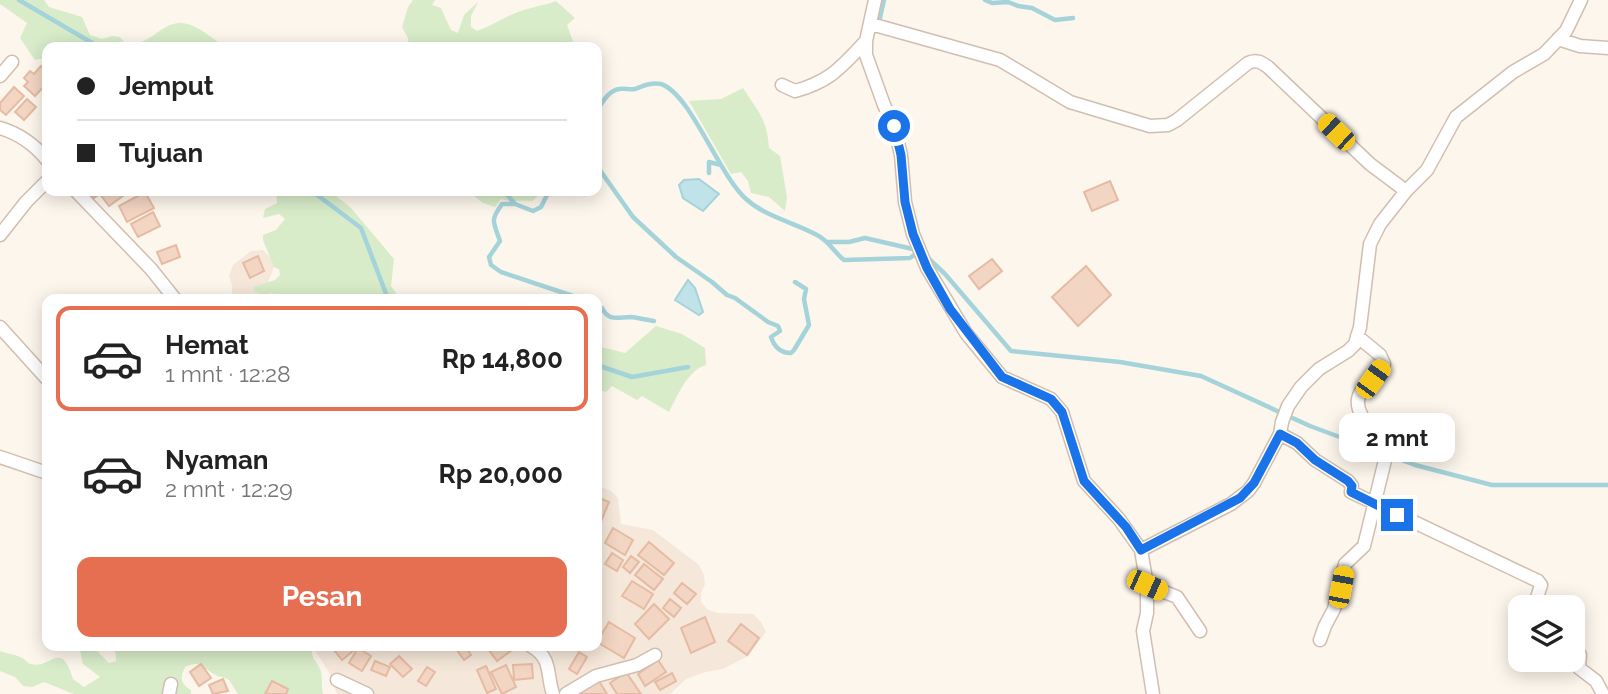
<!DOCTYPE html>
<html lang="id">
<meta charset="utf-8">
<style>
:root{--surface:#fff;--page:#f2f2f2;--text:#222;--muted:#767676;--line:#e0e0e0;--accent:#e76f51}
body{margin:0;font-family:Raleway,sans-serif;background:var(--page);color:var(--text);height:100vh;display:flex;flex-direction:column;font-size:26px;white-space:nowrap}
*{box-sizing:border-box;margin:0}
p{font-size:23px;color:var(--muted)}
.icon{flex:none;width:38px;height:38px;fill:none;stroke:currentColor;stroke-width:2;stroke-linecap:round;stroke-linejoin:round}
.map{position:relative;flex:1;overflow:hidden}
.panel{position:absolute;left:42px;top:294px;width:560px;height:357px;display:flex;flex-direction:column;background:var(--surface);border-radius:14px;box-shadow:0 4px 18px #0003}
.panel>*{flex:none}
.hud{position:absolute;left:42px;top:42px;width:560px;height:154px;border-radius:14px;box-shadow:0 4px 18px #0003;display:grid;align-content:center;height:154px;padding:0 35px;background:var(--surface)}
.fabs{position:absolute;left:1508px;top:595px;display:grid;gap:14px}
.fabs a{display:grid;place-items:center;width:77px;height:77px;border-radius:14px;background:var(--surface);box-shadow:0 4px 18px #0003;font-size:35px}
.end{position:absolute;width:32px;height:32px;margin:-16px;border:9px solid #1a73e8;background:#fff;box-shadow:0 0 0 4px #fff}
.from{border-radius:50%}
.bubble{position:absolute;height:49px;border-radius:14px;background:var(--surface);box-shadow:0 4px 18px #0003;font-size:23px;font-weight:700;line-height:49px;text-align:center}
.car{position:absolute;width:21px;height:42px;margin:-21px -10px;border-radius:9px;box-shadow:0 0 5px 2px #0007;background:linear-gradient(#f5c518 24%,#345 0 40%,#f5c518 0 76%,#345 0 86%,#f5c518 0)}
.hud b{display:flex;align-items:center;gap:24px;height:66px;font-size:26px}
.hud b+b{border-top:2px solid var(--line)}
.hud i{width:18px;height:18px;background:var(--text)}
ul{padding:12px 0 0;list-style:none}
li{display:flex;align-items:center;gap:21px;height:105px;margin:0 14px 10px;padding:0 21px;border:4px solid transparent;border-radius:14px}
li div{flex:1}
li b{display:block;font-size:26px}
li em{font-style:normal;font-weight:700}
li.on{border-color:var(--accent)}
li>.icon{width:63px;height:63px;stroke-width:1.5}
.button{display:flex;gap:14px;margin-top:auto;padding:14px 35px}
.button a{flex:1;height:80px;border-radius:14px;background:var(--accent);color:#fff;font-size:28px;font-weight:700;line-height:80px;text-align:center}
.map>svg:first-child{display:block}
</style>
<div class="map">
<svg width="1608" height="694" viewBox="0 0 1608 694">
<rect width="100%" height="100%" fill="#fdf6ec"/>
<!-- residential -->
<path fill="#f5e8da" d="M263,250L270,257L274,267L268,282L271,291L284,299H224L232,295V285L229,276L233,265L251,251Z
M597,485L611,491L618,498L621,524L653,530L699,565L704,575L705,584L701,593V602L708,610L718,613L753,614L761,622L766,632L748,656L723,669L705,672L686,679L670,694H337L329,672L312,646H597V625L601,609L597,597Z"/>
<!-- green -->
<path fill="#d8ecc9" d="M0,0H44L49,7L82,17L90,35L102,39L112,36L120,37L125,43C151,47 157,25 179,23C196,22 209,38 223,44C231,47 242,45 250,47H68C60,41 55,44 47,47L45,58L35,60L20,38L27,23L0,4Z
M413,0H435L432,5L441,8L451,30L458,33L464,15L478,2L471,16V27L477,31C492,26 504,17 518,12C531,7 543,6 556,1L575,18L567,25L575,47H408V38L402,27L408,7Z
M743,88C758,112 767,118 769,148L780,156L787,197L785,211L769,197L751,193L748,181L741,172L731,174L689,101L721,99Z
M276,191H328L335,195L351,208L394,259L391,286L400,299H279L277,295L271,292L265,296L254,291L253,287L275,280L280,275L279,269L274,267L263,240V235L276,230L285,219L279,214L263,218L265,209L277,203Z
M473,191H544L532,201C522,199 511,203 501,199L495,207L483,203L474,196Z
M656,326L682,334L705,348L706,365C687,371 678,395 669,412L642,396L637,400L612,386L606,392L597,389V346L625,353Z
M83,646H92L109,663L116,661V655L112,646H312C311,660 315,658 320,669C323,675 321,686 323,694H238L229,680C226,678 222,677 218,676C205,671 201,658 185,667C180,677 180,684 191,690V694H74L44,682L32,687L23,686L15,677L0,671V651C7,654 16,654 22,658C25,659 27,663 31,664C50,670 61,638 73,679L84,687L100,677L83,664L80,650Z"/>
<!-- water -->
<path fill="#bfe3e8" stroke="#a5d3da" stroke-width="2" d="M699,179L719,194L703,211L683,198L679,185L684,180Z
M688,280L695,288L703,312L699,315L675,300Z"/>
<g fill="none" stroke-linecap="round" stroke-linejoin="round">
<!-- stream -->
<path stroke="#a5d3da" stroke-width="4.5" d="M19,0L99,47
M985,0L992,3L1008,2L1018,6L1032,8L1055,20L1073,18
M879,22L884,0
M597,110C603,102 608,91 619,89C625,88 630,90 635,89C643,86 651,82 661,84C691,94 718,174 746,199C766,217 793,222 817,235C829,241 834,252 844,260L910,258L920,251
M597,166L633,217L676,257L712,282L727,295L735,298L768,322L778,326L780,331L771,337C774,346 780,353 791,353L794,350L809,325L804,299L806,289L795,282
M709,173V162L721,165
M312,191L361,228L388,299
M504,191L515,204L533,211L541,207L549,191
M515,204H502C490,221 493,221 500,241L489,257L491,265L501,272L576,297
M828,242H849L865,238L917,250
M927,257L945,274L1011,351L1120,362L1201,376L1310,426L1415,465L1492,485H1608
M602,308C609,322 618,317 631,317C639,318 647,320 654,321
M597,365L632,377L688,367"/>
</g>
<!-- building -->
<path fill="#f3d5c3" stroke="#e6bba3" stroke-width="2" d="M41,66L47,72V83L35,96L24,86L28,82L24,78L30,71L34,74Z
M14,87L24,96L6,115L0,110V103Z
M27,99L36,107L24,120L15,112Z
M1110,181L1118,200L1092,211L1084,192Z
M88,191H126L127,193L109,206L100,194L94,198Z
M145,192L154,208L127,222L119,206Z
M153,212L160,226L138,237L131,224Z
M176,245L180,257L162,264L157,252Z
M258,256L264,271L250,278L243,263Z
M992,259L1002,271L979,289L969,276Z
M1086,266L1111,295L1078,326L1052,297Z
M597,497L609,502L600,524L597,523Z
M613,528L633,540L625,555L605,543Z
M649,542L674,563L664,575L638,555Z
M612,553L623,560L617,571L605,564Z
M631,556L639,562L630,573L623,567Z
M644,564L663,579L654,590L635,575Z
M632,581L653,594L644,609L622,596Z
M682,583L696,594L687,604L674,593Z
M670,599L681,608L674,617L663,608Z
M654,604L669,619L649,639L635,624Z
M705,617L715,642L691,653L681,628Z
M609,622L635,638L624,658L597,642Z
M741,624L759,638L747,655L728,641Z
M331,646H348L353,651L342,660Z
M454,646H465L471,655L464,660Z
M486,646H509L512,650L497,661Z
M358,648L371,656L362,671L349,663Z
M579,652L587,657L577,674L569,669Z
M399,656L412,669L403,677L390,664Z
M658,660L666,672L645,686L638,674Z
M375,661L390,667L386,676L371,670Z
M201,664L211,678L199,686L190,672Z
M532,664L533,678L514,680L513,665Z
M506,665L516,687L502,694L491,672Z
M486,666L496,689L487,693L477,670Z
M427,667L435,672L426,686L418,681Z
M626,672L641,694H617L610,683Z
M672,673L676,681L660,690L655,682Z
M223,679L228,691L213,694L209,685Z
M272,681L288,689L286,694H265Z
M599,681L607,694H578Z"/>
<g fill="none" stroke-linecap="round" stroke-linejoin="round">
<!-- street casing -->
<g stroke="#d1beb0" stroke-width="15">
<path id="street" d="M875,0L866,41V55L884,105L894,126L901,155L905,202L913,234L927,268L966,333L1002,377L1051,399L1062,412L1084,481L1119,519L1141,550L1147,585V613L1143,631L1153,694
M871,24L1000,60L1070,102L1150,126L1168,125L1177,120L1248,63C1256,59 1261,62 1268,67L1370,164L1406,191
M1558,39L1580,46L1608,48
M0,76L12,62
M782,85L795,91C831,81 841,67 866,41
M0,128C20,134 34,144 47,160
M76,191L151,269L175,299
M0,235L26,202L47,181
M0,327L47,379
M1280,434L1297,443L1315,460L1348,481L1352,486L1351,492L1538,581L1541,585L1534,607
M0,457L47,473
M1141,550L1231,504L1248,491L1254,483L1280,434L1282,422L1288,406L1301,387L1319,369L1348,351L1355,344L1360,327L1370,244L1380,224L1406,191L1427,170L1456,117L1513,72L1544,54L1566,31L1581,0
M1147,585L1177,597L1200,631
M1320,640L1325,626L1334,609L1345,564L1364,546L1388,448C1376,433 1347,410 1362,390C1368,381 1378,373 1384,364L1380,355L1357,336
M1573,645L1580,655L1579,668L1596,681L1603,694
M531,646C553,659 546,674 553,694
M337,680L367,694
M169,694L171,684
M566,694L596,676L637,665L655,655"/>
</g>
<!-- street -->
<use href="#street" stroke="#fff" stroke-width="12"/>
</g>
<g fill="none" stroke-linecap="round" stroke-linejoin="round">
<!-- route -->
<path stroke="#1a73e8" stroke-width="9" d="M894,126L901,155L905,202L913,234L927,268L950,309L1002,377L1051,399L1062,412L1084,481L1126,527L1141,550L1240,498L1254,483L1280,434L1297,443L1315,460L1348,481L1352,486L1351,492L1397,515"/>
</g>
</svg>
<div class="fabs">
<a><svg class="icon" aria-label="layers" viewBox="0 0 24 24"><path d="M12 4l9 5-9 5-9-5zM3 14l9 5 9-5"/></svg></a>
</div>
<i class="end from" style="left:894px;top:126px"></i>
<i class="end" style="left:1397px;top:515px"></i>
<div class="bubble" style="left:1339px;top:413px;width:116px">2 mnt</div>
<i class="car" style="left:1336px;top:132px;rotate:314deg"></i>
<i class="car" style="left:1373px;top:379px;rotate:36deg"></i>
<i class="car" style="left:1147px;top:585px;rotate:114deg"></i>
<i class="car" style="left:1341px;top:587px;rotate:11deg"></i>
<div class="hud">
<b><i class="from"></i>Jemput</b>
<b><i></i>Tujuan</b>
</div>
<section class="panel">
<ul>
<li class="on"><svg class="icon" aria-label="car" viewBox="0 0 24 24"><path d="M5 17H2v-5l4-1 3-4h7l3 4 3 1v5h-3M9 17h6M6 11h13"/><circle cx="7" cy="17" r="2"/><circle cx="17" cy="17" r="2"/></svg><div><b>Hemat</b><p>1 mnt · 12:28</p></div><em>Rp 14,800</em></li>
<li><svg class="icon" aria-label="car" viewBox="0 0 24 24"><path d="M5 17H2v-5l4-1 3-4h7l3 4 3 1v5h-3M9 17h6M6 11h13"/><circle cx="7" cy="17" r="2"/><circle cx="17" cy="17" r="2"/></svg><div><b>Nyaman</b><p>2 mnt · 12:29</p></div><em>Rp 20,000</em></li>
</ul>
<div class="button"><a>Pesan</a></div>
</section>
</div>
